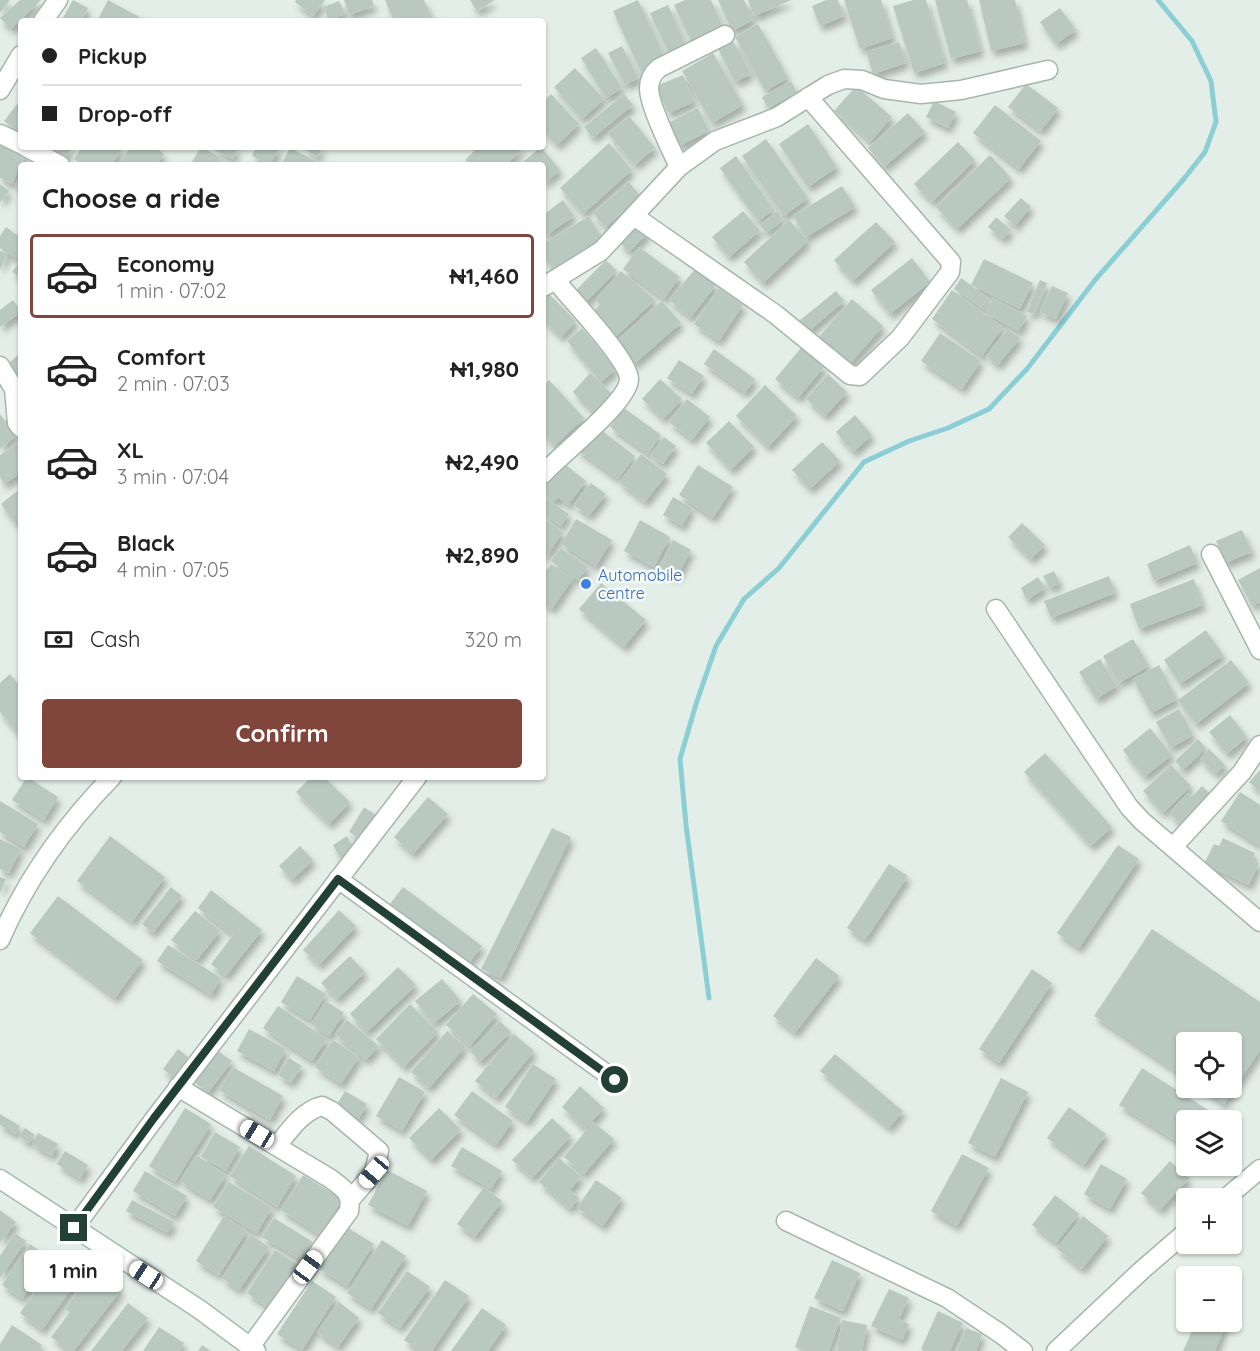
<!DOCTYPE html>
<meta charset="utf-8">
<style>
:root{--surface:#fff;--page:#f6f6f6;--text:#222;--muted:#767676;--line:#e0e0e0;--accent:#81463b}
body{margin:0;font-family:Quicksand,sans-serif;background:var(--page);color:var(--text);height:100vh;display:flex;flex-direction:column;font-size:22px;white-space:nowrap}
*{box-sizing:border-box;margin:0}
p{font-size:20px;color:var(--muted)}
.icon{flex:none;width:33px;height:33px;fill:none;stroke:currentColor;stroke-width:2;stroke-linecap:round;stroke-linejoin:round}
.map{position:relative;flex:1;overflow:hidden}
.panel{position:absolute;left:18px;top:162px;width:528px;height:618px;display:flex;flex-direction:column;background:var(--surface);border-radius:6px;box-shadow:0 2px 4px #0004}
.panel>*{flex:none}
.banner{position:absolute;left:18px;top:18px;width:528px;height:132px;border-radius:6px;box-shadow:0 2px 4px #0004;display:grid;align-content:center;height:132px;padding:0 24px;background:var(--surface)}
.tools{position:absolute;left:1176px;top:1032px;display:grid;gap:12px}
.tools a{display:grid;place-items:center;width:66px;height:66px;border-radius:6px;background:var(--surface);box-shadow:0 2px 4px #0004;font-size:30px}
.end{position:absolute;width:27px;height:27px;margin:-14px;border:8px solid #224036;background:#fff;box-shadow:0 0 0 3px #fff}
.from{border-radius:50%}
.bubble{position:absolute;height:42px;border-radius:6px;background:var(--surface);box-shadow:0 2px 4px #0004;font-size:20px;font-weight:700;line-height:42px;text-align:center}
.car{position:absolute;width:18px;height:36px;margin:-18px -9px;border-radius:8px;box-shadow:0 0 4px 2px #0007;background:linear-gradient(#fff 24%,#345 0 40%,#fff 0 76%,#345 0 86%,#fff 0)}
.banner b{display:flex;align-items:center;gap:21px;height:57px;font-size:22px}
.banner b+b{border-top:2px solid var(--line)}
.banner i{width:15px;height:15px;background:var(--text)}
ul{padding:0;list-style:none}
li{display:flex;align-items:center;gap:18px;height:84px;margin:0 12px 9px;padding:0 12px;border:3px solid transparent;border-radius:6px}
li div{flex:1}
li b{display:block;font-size:22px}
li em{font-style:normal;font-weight:700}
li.selected{border-color:var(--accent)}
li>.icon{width:54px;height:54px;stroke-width:1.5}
h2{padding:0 24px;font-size:27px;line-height:72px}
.pay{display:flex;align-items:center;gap:15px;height:66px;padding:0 24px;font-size:22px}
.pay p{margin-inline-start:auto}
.button{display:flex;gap:12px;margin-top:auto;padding:12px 24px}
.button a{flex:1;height:69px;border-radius:6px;background:var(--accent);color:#fff;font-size:24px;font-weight:700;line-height:69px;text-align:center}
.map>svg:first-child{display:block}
</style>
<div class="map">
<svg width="1260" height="1351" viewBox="0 0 1260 1351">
<defs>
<filter id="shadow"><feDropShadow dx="3.5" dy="6" stdDeviation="3" flood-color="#0004"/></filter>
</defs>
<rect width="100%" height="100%" fill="#e4eee8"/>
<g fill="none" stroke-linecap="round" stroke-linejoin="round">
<!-- stream -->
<path stroke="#8bcfd4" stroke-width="5" d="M709,998L686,825L680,759L696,704L716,646L744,599L779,568L864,462L909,441L948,428L989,409L1027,369L1095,280L1183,180L1205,152L1216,122L1211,81L1192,41L1158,0"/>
</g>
<!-- building -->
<path fill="#b9c9c1" filter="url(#shadow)" d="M0,0H10L0,13Z
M20,0H41L11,29L0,18Z
M73,0L88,8L81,21H61Z
M108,0L147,21H97Z
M296,0H325L313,16L295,2Z
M344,0H372L374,6L349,15Z
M385,0H424L433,21H394Z
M470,0H495L477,11Z
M638,0L666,60L641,72L613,11Z
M685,0H711L724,30L693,45L674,5Z
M718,0H744L753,20L732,31Z
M748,0H791L754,16Z
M826,0H838L844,16L820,26L812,6Z
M844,0H881L893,38L860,49Z
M913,0H926L945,63L914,73L893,6Z
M935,0H967L981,51L951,59Z
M979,0H1015L1025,43L991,51Z
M339,1L345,14L329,21L324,7Z
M668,5L687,48L670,56L650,13Z
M1060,8L1076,30L1056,44L1040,22Z
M758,24L788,78L765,91L735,37Z
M733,41L751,74L735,82L718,49Z
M899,42L906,63L873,74L866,52Z
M622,46L639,78L625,85L608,53Z
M596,48L622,88L606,98L581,58Z
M713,53L743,105L712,123L682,71Z
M575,68L604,99L582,119L554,87Z
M683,75L694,102L668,113L656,86Z
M791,81L797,92L768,108L762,97Z
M1026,84L1058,108L1041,131L1008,107Z
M856,86L892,117L870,142L834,111Z
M551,94L579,124L557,145L543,130V102Z
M624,94L633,105L593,138L584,127Z
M21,99V134L4,121Z
M934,101L956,112L948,128L926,117Z
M995,105L1041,141L1019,169L973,133Z
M698,108L709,131L679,146L668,123Z
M908,113L925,132L884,167L868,148Z
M629,116L655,148L635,165L608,134Z
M808,124L837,167L808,187L779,144Z
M0,139L27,153L12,184L0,178Z
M766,139L808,198L784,216L742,156Z
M958,142L975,160L932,202L914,184Z
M609,143L632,170L583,214L560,188Z
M56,147H73L63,159L52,151Z
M82,147H124L111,165H83L74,159Z
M131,147H154L164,154L156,165H117Z
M201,147L220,157L215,165H190Z
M207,147H238L233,159Z
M256,147H280L270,165L252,156Z
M301,147H323L317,157Z
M478,147H524L506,165H471L465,160Z
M541,147L560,170L543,184V165H519Z
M290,148L316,161L315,165H281Z
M990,155L1011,178L957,229L936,207Z
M736,156L774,210L758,221L720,168Z
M21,175V189L15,185Z
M629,182L641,197L605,227L593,213Z
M0,184L9,191L0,202Z
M842,186L855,207L806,237L793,216Z
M1021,198L1031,207L1015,226L1004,216Z
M563,200L574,216L544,237L543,215Z
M743,211L760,231L729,257L712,237Z
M777,211L783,220L766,233L760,225Z
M589,216L603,240L552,270L543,254V244Z
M996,217L1011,230L1003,239L988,227Z
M789,220L808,241L763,283L744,262Z
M876,222L895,242L853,281L834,260Z
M638,223L648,233L629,252L619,242Z
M6,227L21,238V252L17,259L0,248V236Z
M639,247L680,277L664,299L623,269Z
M0,251L7,254L0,270Z
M912,258L930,282L890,314L871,290Z
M984,259L1033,283L1020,309L971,285Z
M21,260V278L12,272Z
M606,260L617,271L584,304L573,293Z
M696,268L716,285L690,318L669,300Z
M621,271L655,300L614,338L591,313L600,305L596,299Z
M961,278L991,300L984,310L954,289Z
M1040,280L1047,283L1035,314L1027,312Z
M1052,286L1068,293L1056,319L1040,312Z
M719,288L743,305L719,341L694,324Z
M952,290L1003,327L982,356L932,319Z
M836,291L844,301L808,332L799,321Z
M547,292L576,321L561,337L543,320V296Z
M993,298L1027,316L1019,331L985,313Z
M852,299L883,326L848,366L817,339Z
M13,300L21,312L0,327V310Z
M662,301L681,323L634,364L615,342Z
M582,328L616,369L601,382L567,341Z
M1008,329L1020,338L998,365L986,356Z
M940,333L981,361L962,389L921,361Z
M801,348L824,367L798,398L775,379Z
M714,349L755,379L745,393L704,364Z
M21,352V373L18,376L7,365Z
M679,360L704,376L692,394L667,378Z
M590,373L614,396L596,415L573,392Z
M828,374L847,392L825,416L806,399Z
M660,379L682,399L663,419L642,399Z
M549,380L584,418L554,446L543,433V386Z
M765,385L797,416L768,447L736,416Z
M687,399L710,417L692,440L669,422Z
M624,408L661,435L648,454L610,427Z
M0,414L17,435L0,449Z
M855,415L872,435L853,452L836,432Z
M729,421L754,447L731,470L706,443Z
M596,426L635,456L618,479L576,449Z
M664,437L676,446L663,464L650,455Z
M822,442L840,461L810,489L792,470Z
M16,444L21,453V473L4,484L0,477V455Z
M641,454L667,474L645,502L619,482Z
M562,462L586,481L568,505L558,497L554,502L543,493V487Z
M698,465L733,487L713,518L679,495Z
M591,483L606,494L589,516L574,505Z
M21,488V520L16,524L1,504Z
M543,497L569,514L561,526L543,514Z
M673,497L692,508L682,526L663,515Z
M543,518L563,532L545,558L543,557Z
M576,519L612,540L596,566L561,544Z
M640,520L670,537L654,567L624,551Z
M1022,523L1045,545L1031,559L1008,537Z
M1242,530L1252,552L1225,563L1216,541Z
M673,540L691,550L677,577L659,568Z
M1190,545L1197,563L1154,581L1147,564Z
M561,548L588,567L578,580L551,561Z
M551,564L573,578L552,609L543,603V575Z
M1260,568V602L1252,606L1238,580Z
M1054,571L1060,583L1050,588L1043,576Z
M1109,576L1115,593L1051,618L1044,601Z
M1038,577L1045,588L1027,600L1021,588Z
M1194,579L1203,605L1139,629L1130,604Z
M601,583L646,620L624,647L579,609Z
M1206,630L1223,655L1180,684L1164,660Z
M1133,639L1149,666L1119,683L1103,656Z
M1100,659L1117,686L1096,699L1079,672Z
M1231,660L1249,683L1196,724L1178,700Z
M1159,665L1177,699L1151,713L1133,679Z
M10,674L21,688V737L0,712V683Z
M1179,709L1193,735L1171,748L1156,722Z
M1230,715L1247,737L1227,754L1209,732Z
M1150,728L1172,755L1144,777L1123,750Z
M1198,739L1206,748L1183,770L1175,761Z
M1209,749L1225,765L1216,774L1200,759Z
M1045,753L1112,827L1091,846L1024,772Z
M1171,765L1191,786L1163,813L1143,791Z
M1260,770V792L1249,782Z
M27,777L58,797L44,820L12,800Z
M311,777H324L350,802L329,824L296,792Z
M1202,786L1214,797L1204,808L1198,801L1203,807L1184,827L1169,813L1188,793L1192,797Z
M1240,792L1260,805V846L1221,821Z
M428,797L448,814L413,854L394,837Z
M0,801L38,824L24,847L0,832Z
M364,807L376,815L361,839L349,832Z
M552,828L571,837L501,978L481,969Z
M110,836L165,877L132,922L77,881Z
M347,836L354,848L339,856L333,845Z
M1223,838L1255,853L1252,860L1259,863L1249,885L1204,864L1214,844L1219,846Z
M0,839L21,849L9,873L0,869Z
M1118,845L1139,859L1079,948L1057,933Z
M300,846L313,860L292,880L279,866Z
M889,864L908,876L865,940L847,928Z
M0,877L6,879L0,893Z
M171,887L182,896L153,933L142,924Z
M403,887L482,946L469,963L390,904Z
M211,890L262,930L226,976L211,964L233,935L198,908Z
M58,896L143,960L115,998L30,933Z
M339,910L356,926L319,965L303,950Z
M195,911L220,931L197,960L171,940Z
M1152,929L1260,1002V1050L1224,1104L1200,1088H1232V1042H1186V1078L1094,1016Z
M168,945L221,978L211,995L157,961Z
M350,956L365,972L337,999L321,983Z
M816,958L839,976L795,1033L773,1016Z
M398,967L416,985L367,1032L350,1014Z
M1032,969L1052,983L999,1063L979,1049Z
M297,976L326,994L310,1020L281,1002Z
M442,979L461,1001L434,1023L415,1001Z
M473,994L497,1014L470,1046L446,1025Z
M326,1001L344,1013L329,1036L311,1024Z
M410,1004L438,1032L404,1067L376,1039Z
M278,1006L327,1039L312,1061L263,1028Z
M347,1020L379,1046L366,1060L335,1034Z
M500,1021L511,1032L480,1062L470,1051Z
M249,1029L286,1049L274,1071L237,1051Z
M447,1031L465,1047L429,1088L411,1072Z
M514,1034L534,1051L496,1098L475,1081Z
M333,1040L359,1057L341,1084L315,1067Z
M178,1049L188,1057L173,1077L163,1069Z
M217,1050L232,1061L208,1093L194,1082Z
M835,1054L903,1111L889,1128L820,1071Z
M289,1058L302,1066L291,1083L278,1075Z
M533,1064L556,1079L527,1122L505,1107Z
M233,1067L283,1096L270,1120L219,1090Z
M1142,1068L1219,1117L1216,1120H1186V1147L1119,1105Z
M399,1077L425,1092L402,1131L376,1116Z
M1001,1078L1028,1092L995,1157L968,1143Z
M580,1086L604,1108L585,1129L562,1107Z
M345,1091L367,1104L358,1120L336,1106Z
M472,1091L513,1121L496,1145L454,1115Z
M1069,1107L1106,1134L1084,1165L1047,1138Z
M185,1108L211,1124L175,1182L149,1166Z
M439,1108L461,1130L431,1160L409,1138Z
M0,1114L20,1126L16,1134L0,1125Z
M552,1118L571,1136L532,1178L512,1160Z
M593,1122L614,1139L584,1174L564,1157Z
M25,1128L35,1135L29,1143L19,1136Z
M215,1132L240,1147L226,1171L201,1157Z
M38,1133L58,1144L52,1156L32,1144Z
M249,1146L296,1176L277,1207L230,1176Z
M462,1147L502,1171L491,1189L451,1166Z
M65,1151L88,1165L80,1179L57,1164Z
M962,1154L989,1168L957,1226L931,1211Z
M196,1155L226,1175L210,1200L180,1181Z
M559,1158L581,1177L570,1190L579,1198L570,1209L539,1182Z
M1170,1161L1189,1178L1160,1210L1141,1193Z
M1101,1164L1127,1179L1110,1209L1084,1194Z
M387,1170L427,1191L408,1226L368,1205Z
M145,1171L187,1196L175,1216L133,1191Z
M303,1175L342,1199L320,1235L281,1210Z
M596,1180L622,1198L603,1226L577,1208Z
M229,1182L272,1208L257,1233L213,1207Z
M484,1187L502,1201L475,1237L457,1224Z
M1055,1195L1079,1214L1056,1243L1032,1225Z
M132,1200L174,1222L168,1233L126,1211Z
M0,1210L16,1222L0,1243Z
M224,1216L247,1231L219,1275L196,1261Z
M1083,1216L1108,1236L1082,1269L1057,1249Z
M274,1218L313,1242L302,1260L262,1237Z
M345,1226L374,1244L347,1286L318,1268Z
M15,1233L26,1241L0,1278V1256Z
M251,1235L269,1247L239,1290L222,1278Z
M382,1240L406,1256L371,1309L347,1293Z
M30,1244L51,1259L22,1299L2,1285Z
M275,1250L298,1265L269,1308L247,1293Z
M832,1260L860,1273L843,1311L814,1298Z
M54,1265L77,1281L42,1330L20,1313Z
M407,1271L430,1287L400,1328L378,1313Z
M108,1279L121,1290L74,1351H70L51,1337L70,1312L65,1309L85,1282L98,1292Z
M445,1280L469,1296L432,1351H420L404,1340Z
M312,1281L336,1297L302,1350L277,1334Z
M889,1289L909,1298L899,1319L909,1324L902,1340L871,1326Z
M339,1302L359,1318L338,1347L317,1332Z
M128,1303L148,1318L122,1351H91Z
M810,1306L841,1318L829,1351H805L795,1347Z
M482,1308L506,1325L488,1351H451Z
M938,1311L963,1323L950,1351H924L921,1349Z
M842,1320L867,1325L862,1351H837Z
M1196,1322H1227L1215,1351H1183Z
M12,1325L42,1345L38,1351H0V1344Z
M159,1327L184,1343L179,1351H143Z
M966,1328L982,1334L976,1351H957Z
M202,1345L211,1351H198Z"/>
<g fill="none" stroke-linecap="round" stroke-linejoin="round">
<!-- street casing -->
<g stroke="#a6b6af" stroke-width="21">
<path id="street" d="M43,21L58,0
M0,90L21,55
M0,134L21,144
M26,147L60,165
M679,167C671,149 649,106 649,88C649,80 653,73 659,68L725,35
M634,216L775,314L850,375L860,376L900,338L950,272L951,262L808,97
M543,287L601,251L679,167L715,141L777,117L828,85L844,79L862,80L884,89L921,94L961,90L1048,70
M0,366L14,389L17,423L21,428
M543,474C560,455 629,402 629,379C629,360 570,298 555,280
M1211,554L1260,650
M996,609L1129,807L1142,821L1260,922
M1173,847L1242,772L1260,745
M338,879L615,1080
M0,940C27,878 65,825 112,777
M178,1087L331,1179C345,1190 352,1193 349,1211L250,1347
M277,1146C289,1131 302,1111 322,1106L332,1111L379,1151L374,1172L351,1199
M1226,1198L1260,1169
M786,1221L947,1298L1001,1334L1023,1351
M74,1228L155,1118L417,777
M1056,1351L1142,1270L1186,1232"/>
</g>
<!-- secondary casing -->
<g stroke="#a2baaf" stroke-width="21">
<path id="secondary" d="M0,1179L199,1309L256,1351"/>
</g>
<!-- street -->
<use href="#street" stroke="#fff" stroke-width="18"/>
<!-- secondary -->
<use href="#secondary" stroke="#fff" stroke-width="18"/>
</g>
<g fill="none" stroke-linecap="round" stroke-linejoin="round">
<!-- route -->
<path stroke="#224036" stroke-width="8" d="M74,1228L154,1118L338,879L615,1080"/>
</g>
<!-- markers -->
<circle fill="#3f7fe0" stroke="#f5faf7" stroke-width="2" cx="586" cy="584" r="6"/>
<g text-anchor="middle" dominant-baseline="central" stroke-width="5" stroke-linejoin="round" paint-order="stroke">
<!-- shop labels -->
<g font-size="16" fill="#366cbe" stroke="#f5faf7" text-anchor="start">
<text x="598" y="575">Automobile<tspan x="598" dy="18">centre</tspan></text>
</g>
</g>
</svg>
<div class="tools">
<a><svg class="icon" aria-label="locate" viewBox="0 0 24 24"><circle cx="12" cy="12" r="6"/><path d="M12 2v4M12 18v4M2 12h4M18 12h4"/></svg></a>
<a><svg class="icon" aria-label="layers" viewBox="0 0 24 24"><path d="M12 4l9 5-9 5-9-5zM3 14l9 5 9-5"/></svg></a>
<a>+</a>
<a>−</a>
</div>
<i class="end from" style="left:615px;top:1080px"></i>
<i class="end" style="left:74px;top:1228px"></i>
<div class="bubble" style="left:24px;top:1250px;width:99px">1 min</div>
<i class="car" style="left:257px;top:1134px;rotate:301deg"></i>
<i class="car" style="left:374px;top:1172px;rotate:220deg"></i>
<i class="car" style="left:308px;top:1267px;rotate:36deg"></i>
<i class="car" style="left:146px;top:1275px;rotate:303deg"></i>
<div class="banner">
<b><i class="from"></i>Pickup</b>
<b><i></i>Drop-off</b>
</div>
<section class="panel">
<h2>Choose a ride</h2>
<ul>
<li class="selected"><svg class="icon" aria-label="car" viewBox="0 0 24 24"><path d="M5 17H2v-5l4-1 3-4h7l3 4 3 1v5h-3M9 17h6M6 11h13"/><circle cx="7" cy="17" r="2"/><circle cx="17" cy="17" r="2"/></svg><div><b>Economy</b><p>1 min · 07:02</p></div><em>₦1,460</em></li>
<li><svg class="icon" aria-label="car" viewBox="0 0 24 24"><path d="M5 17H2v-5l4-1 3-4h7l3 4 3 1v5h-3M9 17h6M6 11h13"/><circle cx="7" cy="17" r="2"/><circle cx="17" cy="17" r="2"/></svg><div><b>Comfort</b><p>2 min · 07:03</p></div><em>₦1,980</em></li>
<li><svg class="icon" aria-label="car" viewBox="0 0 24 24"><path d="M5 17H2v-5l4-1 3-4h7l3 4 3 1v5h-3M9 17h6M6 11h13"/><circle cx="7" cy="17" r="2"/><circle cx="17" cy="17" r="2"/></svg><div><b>XL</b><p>3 min · 07:04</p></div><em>₦2,490</em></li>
<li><svg class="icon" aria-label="car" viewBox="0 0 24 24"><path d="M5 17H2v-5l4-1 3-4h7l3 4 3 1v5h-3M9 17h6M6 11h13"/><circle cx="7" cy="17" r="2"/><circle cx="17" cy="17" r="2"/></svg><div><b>Black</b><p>4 min · 07:05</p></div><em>₦2,890</em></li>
</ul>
<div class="pay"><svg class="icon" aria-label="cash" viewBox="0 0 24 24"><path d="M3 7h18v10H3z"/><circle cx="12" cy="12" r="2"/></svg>Cash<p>320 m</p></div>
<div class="button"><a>Confirm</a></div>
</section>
</div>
